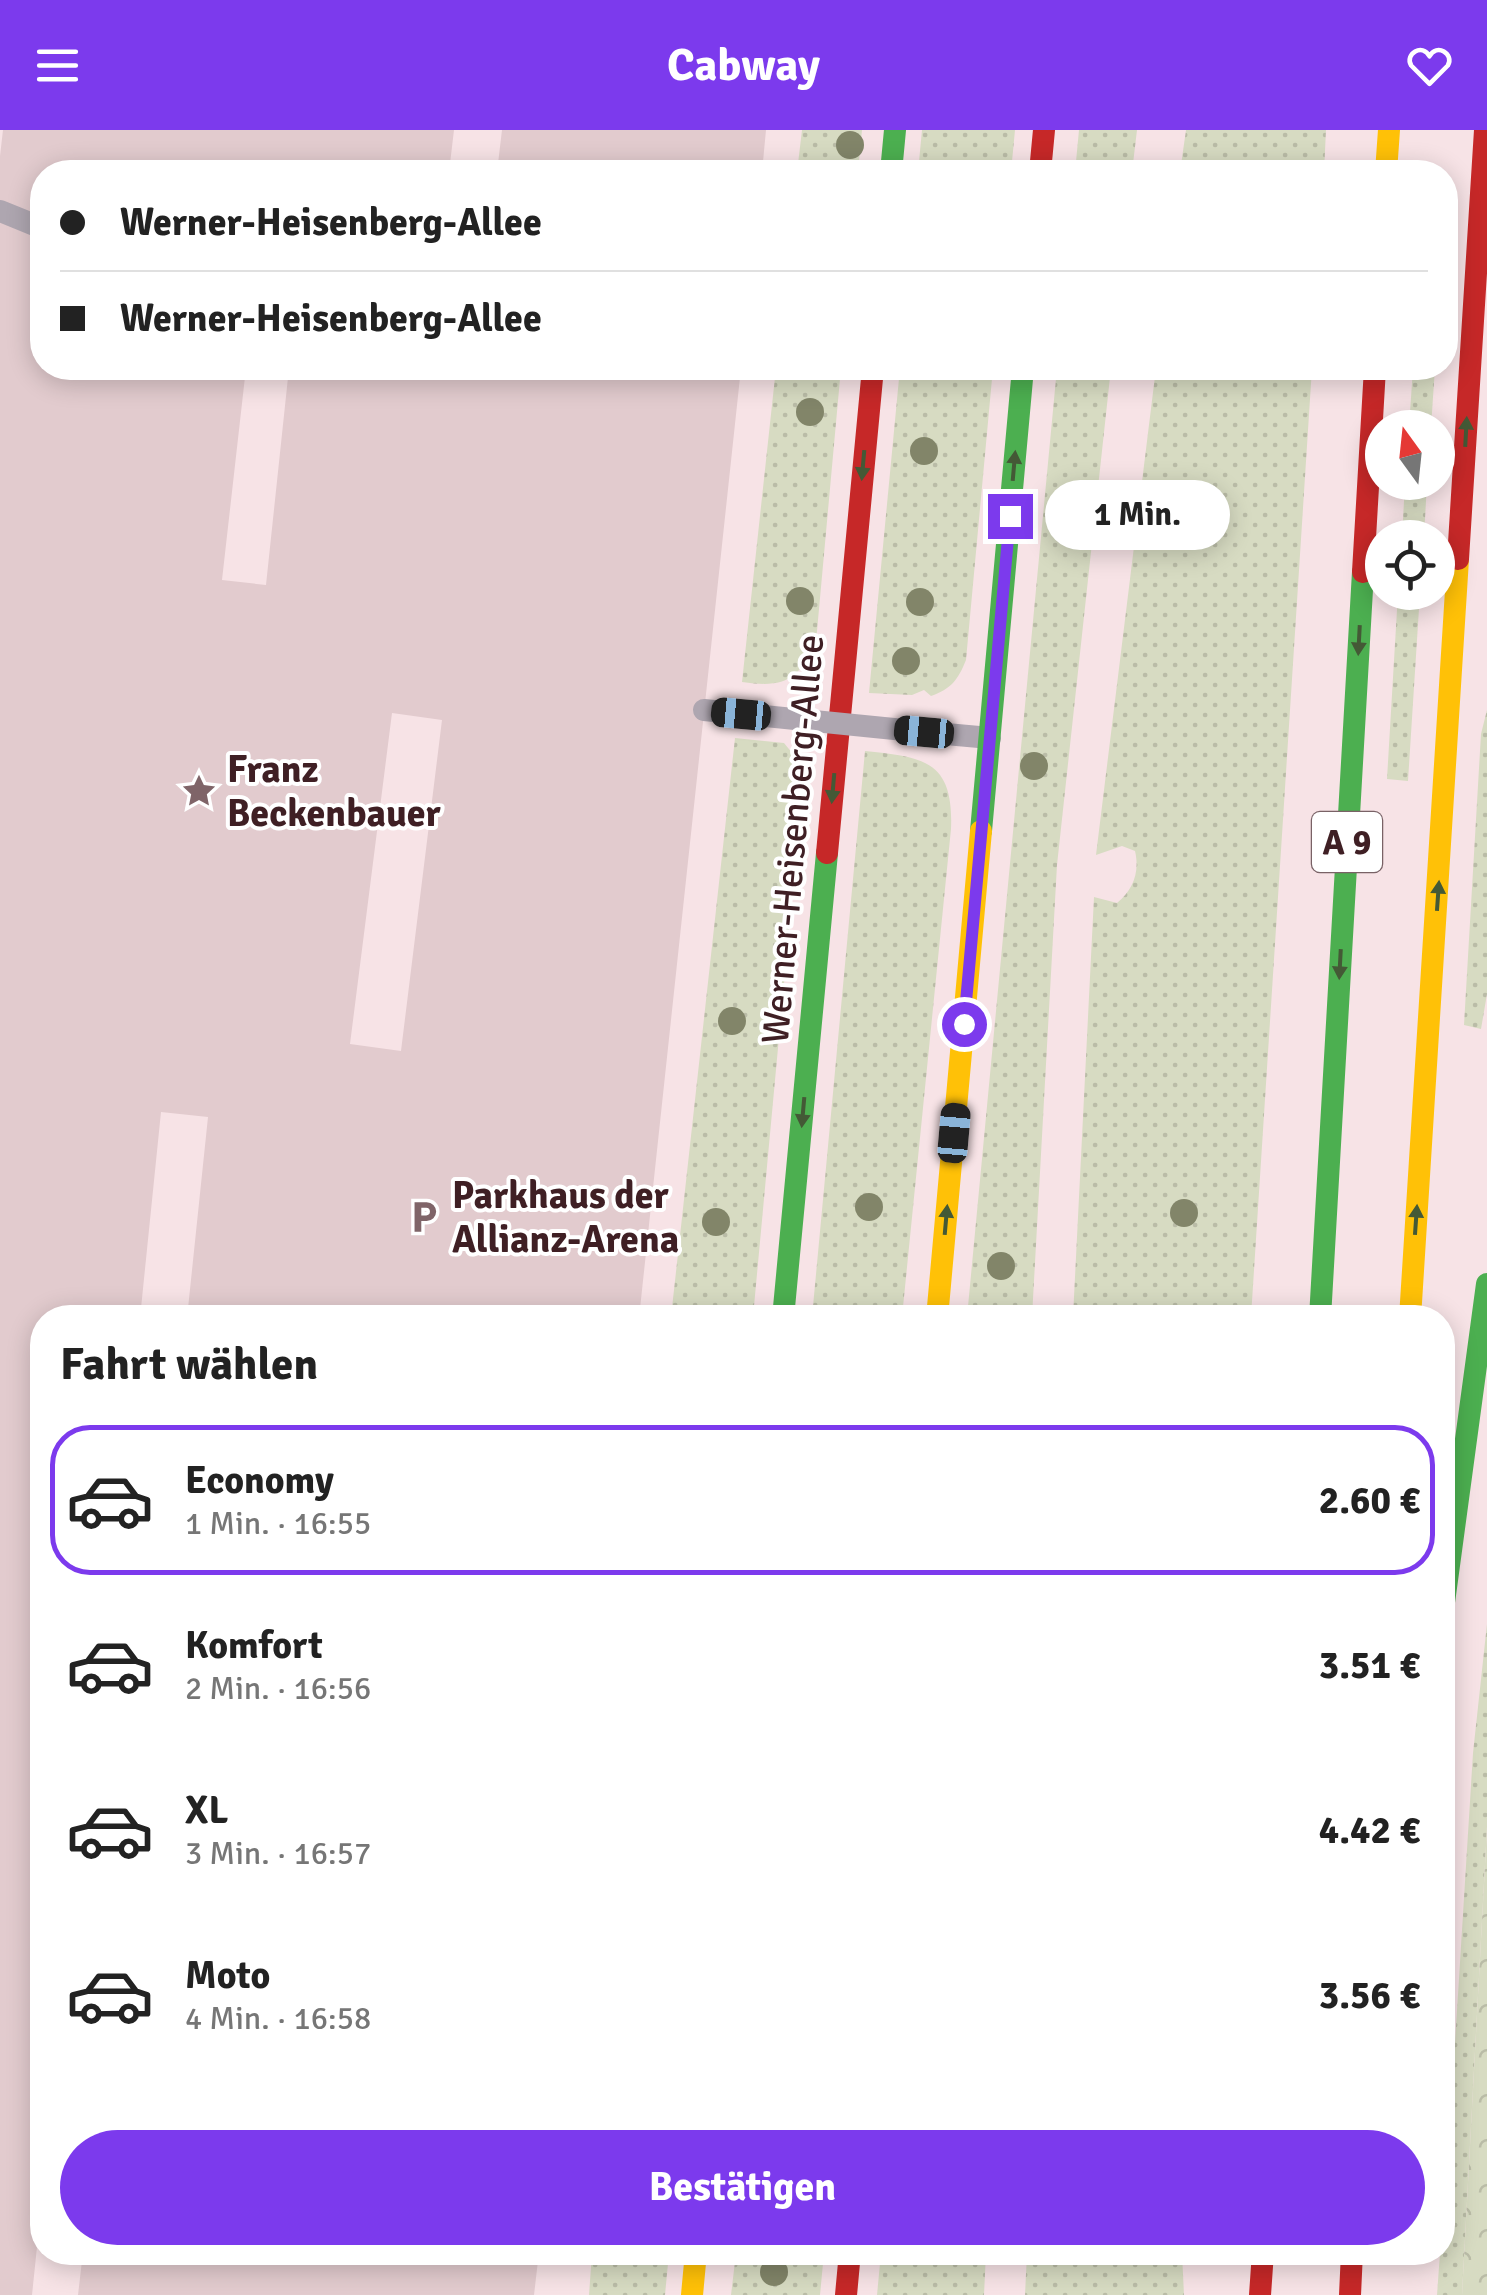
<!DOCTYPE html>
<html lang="de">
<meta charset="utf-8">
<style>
:root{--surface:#fff;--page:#f6f6f6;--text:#222;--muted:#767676;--line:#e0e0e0;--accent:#7c3aed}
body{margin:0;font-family:Signika,sans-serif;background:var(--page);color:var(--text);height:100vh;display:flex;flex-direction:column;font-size:38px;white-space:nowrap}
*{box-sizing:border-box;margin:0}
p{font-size:32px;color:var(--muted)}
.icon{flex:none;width:55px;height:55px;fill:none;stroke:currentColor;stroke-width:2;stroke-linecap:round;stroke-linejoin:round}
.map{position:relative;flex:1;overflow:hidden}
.drawer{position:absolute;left:30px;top:1175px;width:1425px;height:960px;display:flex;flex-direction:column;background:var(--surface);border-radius:40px;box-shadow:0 5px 25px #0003}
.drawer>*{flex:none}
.guide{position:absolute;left:30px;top:30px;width:1428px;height:220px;border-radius:40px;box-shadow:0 5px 25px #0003;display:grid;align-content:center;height:220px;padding:0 30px;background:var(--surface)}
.needle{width:65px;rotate:345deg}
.fabs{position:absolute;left:1365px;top:280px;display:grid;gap:20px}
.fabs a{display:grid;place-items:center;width:90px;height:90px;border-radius:50%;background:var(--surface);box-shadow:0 5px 25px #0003;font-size:50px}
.end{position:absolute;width:45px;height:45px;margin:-22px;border:12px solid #7c3aed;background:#fff;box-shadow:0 0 0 5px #fff}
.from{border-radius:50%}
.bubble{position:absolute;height:70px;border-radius:35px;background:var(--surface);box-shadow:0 5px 25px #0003;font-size:32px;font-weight:800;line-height:70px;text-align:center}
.car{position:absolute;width:30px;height:60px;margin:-30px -15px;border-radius:12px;box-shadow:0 0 8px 2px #0007;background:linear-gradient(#222 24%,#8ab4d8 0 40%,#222 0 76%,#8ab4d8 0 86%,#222 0)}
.guide b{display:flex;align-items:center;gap:35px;height:95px;font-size:38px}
.guide b+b{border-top:2px solid var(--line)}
.guide i{width:25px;height:25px;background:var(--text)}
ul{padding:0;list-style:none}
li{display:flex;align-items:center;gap:30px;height:150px;margin:0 20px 15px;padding:0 10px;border:5px solid transparent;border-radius:40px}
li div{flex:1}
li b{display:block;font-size:38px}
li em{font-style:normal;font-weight:800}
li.selected{border-color:var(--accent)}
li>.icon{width:90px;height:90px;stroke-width:1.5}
h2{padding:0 30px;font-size:45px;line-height:120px}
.button{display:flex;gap:20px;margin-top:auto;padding:20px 30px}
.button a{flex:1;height:115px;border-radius:60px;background:var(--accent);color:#fff;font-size:40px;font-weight:800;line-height:115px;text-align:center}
header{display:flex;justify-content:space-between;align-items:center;height:130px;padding:0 30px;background:var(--accent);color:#fff;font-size:45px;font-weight:800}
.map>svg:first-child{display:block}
</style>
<header><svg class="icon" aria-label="menu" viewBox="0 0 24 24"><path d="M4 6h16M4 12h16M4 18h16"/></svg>Cabway<svg class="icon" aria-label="heart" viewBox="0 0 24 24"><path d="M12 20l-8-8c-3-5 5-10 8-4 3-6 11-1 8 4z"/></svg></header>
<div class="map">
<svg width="1487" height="2165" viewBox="0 0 1487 2165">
<defs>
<pattern id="grass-dots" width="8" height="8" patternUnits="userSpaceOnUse" patternTransform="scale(2.5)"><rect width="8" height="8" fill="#d7dbc2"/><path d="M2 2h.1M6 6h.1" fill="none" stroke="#babca7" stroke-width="1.8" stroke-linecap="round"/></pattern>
<pattern id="forest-crowns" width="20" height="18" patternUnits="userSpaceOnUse" patternTransform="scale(2.5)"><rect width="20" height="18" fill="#d7dbc2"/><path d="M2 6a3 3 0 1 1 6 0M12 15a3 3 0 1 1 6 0" fill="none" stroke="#babca7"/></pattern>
</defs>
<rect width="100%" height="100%" fill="#f7e3e6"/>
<!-- grass -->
<path fill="url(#grass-dots)" d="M802,0H862L858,42H797Z
M922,0H1015L1011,42H918Z
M1079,0H1137L1132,42H1075Z
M1186,0H1326L1324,42H1180Z
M776,238H841L816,512C798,551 784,558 742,552Z
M900,238H993L966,530C958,550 951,559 931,566L924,560L912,565L869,563Z
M1057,238H1111L1057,735L1032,1187H967Z
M1156,238H1312L1251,1187H1073L1094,767L1117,773C1133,760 1140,742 1135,721L1122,716L1096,725Z
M1413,238H1435L1431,297H1409Z
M1405,353H1427L1424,407H1402Z
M1398,463H1420L1408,651L1387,649Z
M1487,580V864L1481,899L1464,895L1481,604Z
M735,608L784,613L793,624L803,649L753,1187H671Z
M865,621C923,627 954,630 951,699L902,1187H812Z
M1487,1494V1697L1462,2165H1437L1440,2123L1442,2122L1473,1623Z
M592,2123H669L665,2165H589Z
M736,2123H824L820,2165H731Z
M881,2123H986L984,2165H877Z
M1027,2123H1182L1184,2165H1025Z"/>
<!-- forest -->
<path fill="url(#forest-crowns)" d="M1487,1697V2165H1462Z"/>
<!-- building -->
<path fill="#e2cbce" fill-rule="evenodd" d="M3,0H454L449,42H42V238H246L222,450L266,455L289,238H741L639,1188H187L208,987L161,982L140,1188H42V2069L32,2165H0V26ZM392,583L442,590L401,921L350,914Z
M502,0H766L762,42H497Z
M83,2122H539L534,2165H78Z"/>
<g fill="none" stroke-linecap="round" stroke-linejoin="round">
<!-- lane -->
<path stroke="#aea6b0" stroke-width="22" d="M0,81L42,98
M924,602L990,608"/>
<!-- fast -->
<path stroke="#4caf50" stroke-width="22" d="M891,42L895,0
M981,701L1023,238
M783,1188L827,723
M1320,1188L1363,442
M1442,1487L1487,1154"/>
<!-- slow -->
<path stroke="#ffc107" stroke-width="22" d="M1386,42L1389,0
M937,1188L981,701
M1410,1188L1458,429
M692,2165L696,2122"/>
<!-- jam -->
<path stroke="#c62828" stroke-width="22" d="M1040,42L1044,0
M1458,429L1485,0
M1363,442L1375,238
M827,723L873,238
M846,2165L850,2122
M1260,2165L1263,2122
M1350,2165L1352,2122"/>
<!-- lane-bridge -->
<path stroke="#aea6b0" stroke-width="22" d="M704,580L924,602"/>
</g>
<!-- trees -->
<g fill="#828569">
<circle cx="850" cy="15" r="14"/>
<circle cx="810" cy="282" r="14"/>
<circle cx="924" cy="321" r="14"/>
<circle cx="800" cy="471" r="14"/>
<circle cx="920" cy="472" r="14"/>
<circle cx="906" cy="531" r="14"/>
<circle cx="1034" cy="636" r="14"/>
<circle cx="732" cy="891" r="14"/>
<circle cx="869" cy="1077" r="14"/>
<circle cx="1184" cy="1083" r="14"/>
<circle cx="716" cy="1092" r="14"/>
<circle cx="1001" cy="1136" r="14"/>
<circle cx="774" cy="2142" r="14"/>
</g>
<!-- one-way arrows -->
<defs><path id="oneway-solid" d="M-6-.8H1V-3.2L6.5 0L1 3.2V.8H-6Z" transform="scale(2.5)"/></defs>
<g fill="#445936">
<use href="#oneway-solid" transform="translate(1466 302) rotate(-87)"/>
<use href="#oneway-solid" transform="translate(863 335) rotate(95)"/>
<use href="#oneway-solid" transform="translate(1014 336) rotate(-85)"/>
<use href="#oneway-solid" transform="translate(1359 510) rotate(93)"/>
<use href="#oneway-solid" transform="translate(833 658) rotate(95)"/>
<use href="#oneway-solid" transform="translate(1438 766) rotate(-86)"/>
<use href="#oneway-solid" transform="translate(1340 834) rotate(93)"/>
<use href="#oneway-solid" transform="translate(803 982) rotate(95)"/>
<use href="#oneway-solid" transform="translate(946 1090) rotate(-85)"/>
<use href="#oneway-solid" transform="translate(1416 1090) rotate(-86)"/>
</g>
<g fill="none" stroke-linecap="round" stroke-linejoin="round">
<!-- route -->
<path stroke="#7c3aed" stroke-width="12" d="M964,894L1010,386"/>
</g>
<!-- icons -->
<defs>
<g id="sight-bare" transform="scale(2.7)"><path d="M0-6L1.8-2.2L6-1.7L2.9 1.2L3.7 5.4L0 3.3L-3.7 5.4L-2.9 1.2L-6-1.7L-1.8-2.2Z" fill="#7f6468" stroke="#fff" stroke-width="2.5" paint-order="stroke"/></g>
<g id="parking-bare" transform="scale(2.7)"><path d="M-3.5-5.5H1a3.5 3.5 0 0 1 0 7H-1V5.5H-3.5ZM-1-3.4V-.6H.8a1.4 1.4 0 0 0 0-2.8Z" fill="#7f6468" stroke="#fff" stroke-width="2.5" paint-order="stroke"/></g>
</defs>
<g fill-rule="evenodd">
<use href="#sight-bare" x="199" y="661"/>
<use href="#parking-bare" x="424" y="1087"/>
</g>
<g text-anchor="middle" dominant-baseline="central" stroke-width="8" stroke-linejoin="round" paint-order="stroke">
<!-- shield labels -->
<rect fill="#fff" stroke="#796266" stroke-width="2.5" x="1312" y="682" width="70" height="60" rx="8"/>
<g font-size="35" font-weight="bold" fill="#3f1f24">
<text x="1347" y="712">A 9</text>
</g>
<!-- poi labels -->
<g font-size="38" font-weight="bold" fill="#3f1f24" stroke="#fff" text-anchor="start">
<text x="227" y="639">Franz<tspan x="227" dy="44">Beckenbauer</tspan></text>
<text x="452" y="1065">Parkhaus der<tspan x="452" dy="44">Allianz-Arena</tspan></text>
</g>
<!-- street labels -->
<g font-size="38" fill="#3f1f24" stroke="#fff">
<text transform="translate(793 709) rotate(-85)">Werner-Heisenberg-Allee</text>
</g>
</g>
</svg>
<div class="fabs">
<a><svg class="needle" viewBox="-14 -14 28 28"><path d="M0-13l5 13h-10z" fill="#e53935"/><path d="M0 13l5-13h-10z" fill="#767676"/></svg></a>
<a><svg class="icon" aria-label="locate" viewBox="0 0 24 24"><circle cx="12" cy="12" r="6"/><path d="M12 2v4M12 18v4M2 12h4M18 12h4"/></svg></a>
</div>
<i class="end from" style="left:964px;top:894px"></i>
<i class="end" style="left:1010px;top:386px"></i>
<div class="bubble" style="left:1045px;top:350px;width:185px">1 Min.</div>
<i class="car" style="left:741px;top:584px;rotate:275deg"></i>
<i class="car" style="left:924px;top:602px;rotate:275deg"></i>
<i class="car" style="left:954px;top:1003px;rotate:5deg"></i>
<div class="guide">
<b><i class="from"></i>Werner-Heisenberg-Allee</b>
<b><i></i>Werner-Heisenberg-Allee</b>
</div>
<section class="drawer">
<h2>Fahrt wählen</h2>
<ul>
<li class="selected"><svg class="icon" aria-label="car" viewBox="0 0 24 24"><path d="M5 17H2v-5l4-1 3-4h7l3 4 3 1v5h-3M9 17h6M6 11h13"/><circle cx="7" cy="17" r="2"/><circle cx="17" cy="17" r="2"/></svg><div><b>Economy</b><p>1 Min. · 16:55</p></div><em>2.60 €</em></li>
<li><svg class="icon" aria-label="car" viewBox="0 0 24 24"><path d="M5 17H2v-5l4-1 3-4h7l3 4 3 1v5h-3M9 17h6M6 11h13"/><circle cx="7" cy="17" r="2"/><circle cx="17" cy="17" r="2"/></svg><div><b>Komfort</b><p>2 Min. · 16:56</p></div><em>3.51 €</em></li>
<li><svg class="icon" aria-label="car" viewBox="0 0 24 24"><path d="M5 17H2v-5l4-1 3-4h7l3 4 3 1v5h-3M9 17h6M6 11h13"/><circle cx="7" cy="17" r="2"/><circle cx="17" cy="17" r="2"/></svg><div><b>XL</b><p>3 Min. · 16:57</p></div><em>4.42 €</em></li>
<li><svg class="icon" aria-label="car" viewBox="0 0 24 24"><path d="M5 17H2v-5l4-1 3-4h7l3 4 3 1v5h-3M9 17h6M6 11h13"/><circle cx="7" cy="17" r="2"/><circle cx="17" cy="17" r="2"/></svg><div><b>Moto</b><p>4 Min. · 16:58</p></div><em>3.56 €</em></li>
</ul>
<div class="button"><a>Bestätigen</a></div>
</section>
</div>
